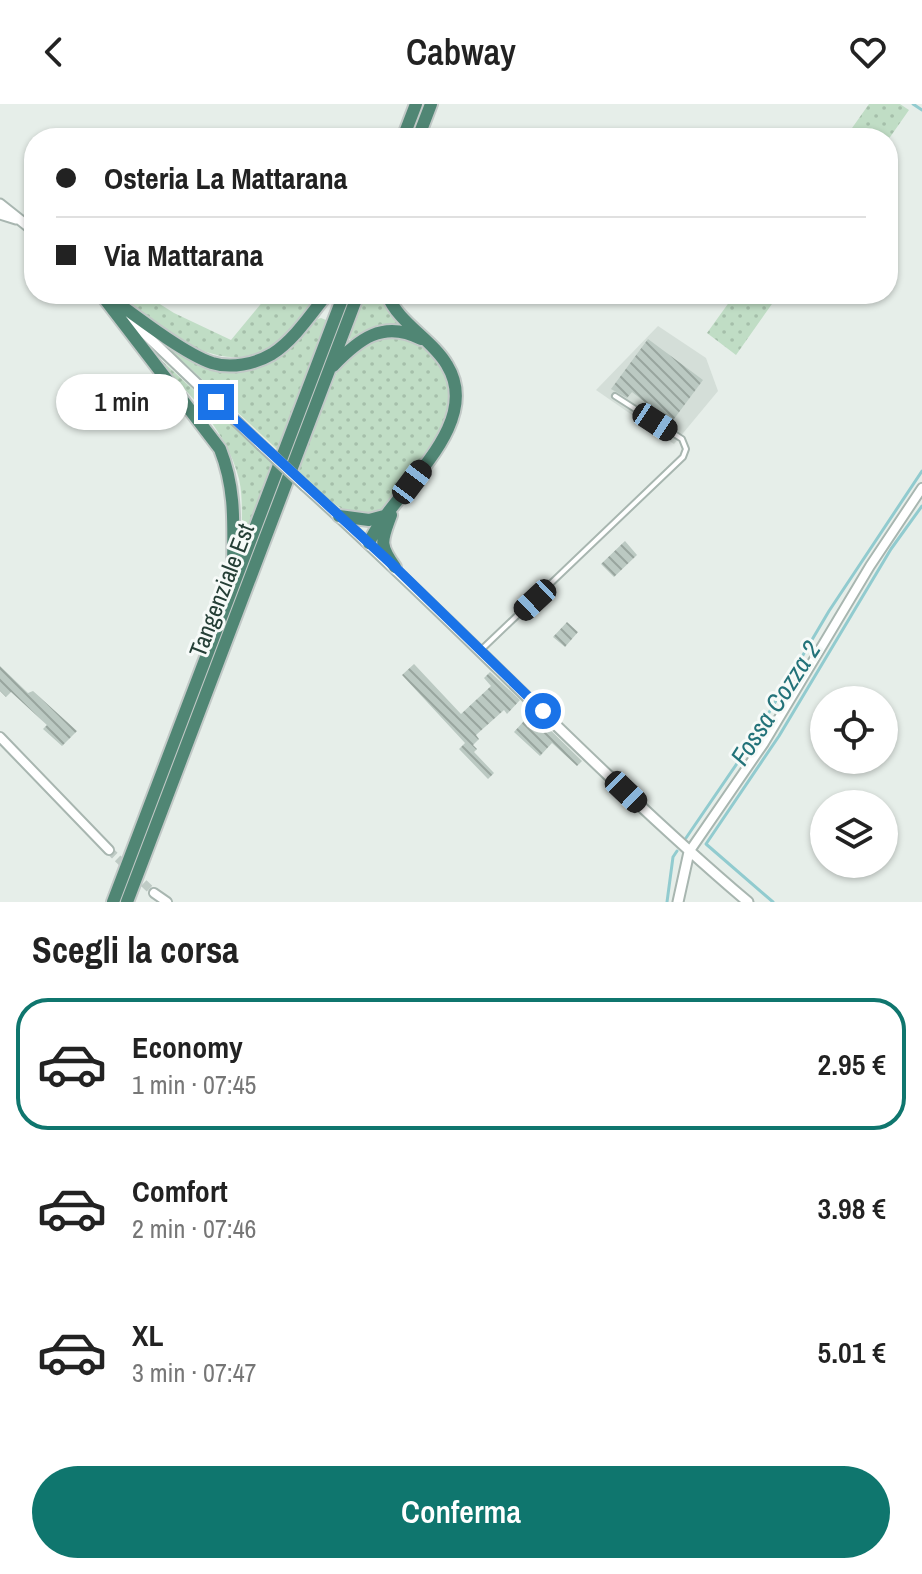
<!DOCTYPE html>
<html lang="it">
<meta charset="utf-8">
<style>
:root{--surface:#fff;--page:#f6f6f6;--text:#222;--muted:#767676;--line:#e0e0e0;--accent:#0f766e}
body{margin:0;font-family:"Archivo Narrow",sans-serif;background:var(--page);color:var(--text);height:100vh;display:flex;flex-direction:column;font-size:30px;white-space:nowrap}
*{box-sizing:border-box;margin:0}
p{font-size:26px;color:var(--muted)}
.icon{flex:none;width:44px;height:44px;fill:none;stroke:currentColor;stroke-width:2;stroke-linecap:round;stroke-linejoin:round}
.map{position:relative;height:798px;overflow:hidden}
.side{display:flex;flex-direction:column;background:var(--surface);flex:1}
.side>*{flex:none}
.top-card{position:absolute;left:24px;top:24px;width:874px;height:176px;border-radius:32px;box-shadow:0 2px 6px #0004;display:grid;align-content:center;height:176px;padding:0 32px;background:var(--surface)}
.fabs{position:absolute;left:810px;top:582px;display:grid;gap:16px}
.fabs a{display:grid;place-items:center;width:88px;height:88px;border-radius:50%;background:var(--surface);box-shadow:0 2px 6px #0004;font-size:40px}
.end{position:absolute;width:36px;height:36px;margin:-18px;border:10px solid #1a73e8;background:#fff;box-shadow:0 0 0 4px #fff}
.from{border-radius:50%}
.bubble{position:absolute;height:56px;border-radius:28px;background:var(--surface);box-shadow:0 2px 6px #0004;font-size:26px;font-weight:600;line-height:56px;text-align:center}
.car{position:absolute;width:24px;height:48px;margin:-24px -12px;border-radius:10px;box-shadow:0 0 6px 2px #0007;background:linear-gradient(#222 24%,#8ab4d8 0 40%,#222 0 76%,#8ab4d8 0 86%,#222 0)}
.top-card b{display:flex;align-items:center;gap:28px;height:76px;font-size:30px}
.top-card b+b{border-top:2px solid var(--line)}
.top-card i{width:20px;height:20px;background:var(--text)}
ul{padding:0;list-style:none}
li{display:flex;align-items:center;gap:24px;height:132px;margin:0 16px 12px;padding:0 16px;border:4px solid transparent;border-radius:32px}
li div{flex:1}
li b{display:block;font-size:30px}
li em{font-style:normal;font-weight:600}
li.active{border-color:var(--accent)}
li>.icon{width:72px;height:72px;stroke-width:1.5}
h2{padding:0 32px;font-size:36px;line-height:96px}
.button{display:flex;gap:16px;margin-top:auto;padding:16px 32px}
.button a{flex:1;height:92px;border-radius:48px;background:var(--accent);color:#fff;font-size:32px;font-weight:600;line-height:92px;text-align:center}
header{display:flex;justify-content:space-between;align-items:center;height:104px;padding:0 32px;background:var(--surface);font-size:36px;font-weight:600}
.map>svg:first-child{display:block}
</style>
<header><svg class="icon" aria-label="back" viewBox="0 0 24 24"><path d="M15 5l-7 7 7 7"/></svg>Cabway<svg class="icon" aria-label="heart" viewBox="0 0 24 24"><path d="M12 20l-8-8c-3-5 5-10 8-4 3-6 11-1 8 4z"/></svg></header>
<div class="map">
<svg width="922" height="798" viewBox="0 0 922 798">
<defs>
<pattern id="grass-dots" width="8" height="8" patternUnits="userSpaceOnUse" patternTransform="scale(2)"><rect width="8" height="8" fill="#c0ddc5"/><path d="M2 2h.1M6 6h.1" fill="none" stroke="#a5bfaa" stroke-width="1.8" stroke-linecap="round"/></pattern>
<pattern id="building-back-hatch" width="6" height="6" patternUnits="userSpaceOnUse" patternTransform="scale(2)"><rect width="6" height="6" fill="#bbc9c2"/><path d="M-1 5l2 2M0 0l6 6M5-1l2 2" fill="none" stroke="#98a59e"/></pattern>
</defs>
<rect width="100%" height="100%" fill="#e6eee9"/>
<!-- built -->
<path fill="#d4ded8" d="M658,222L706,254L718,287L674,340L596,286Z"/>
<!-- grass -->
<path fill="url(#grass-dots)" d="M869,0H900L909,6L888,36L845,34Z
M114,190H144L174,209L231,236L269,190H325C309,207 293,230 273,242C219,277 155,221 114,190Z
M365,190H383L403,220L402,223L350,235L349,231Z
M735,190H779L736,251L707,229Z
M321,214L326,216V221L278,346L149,226L223,265L295,238L315,216Z
M403,233C440,246 462,282 445,320C437,338 422,355 410,371C402,383 390,409 374,412C343,417 317,384 297,366L339,263L367,238L383,234Z
M143,239L274,361L244,437C240,419 244,396 239,375C226,322 178,279 143,239Z"/>
<g fill="none" stroke-linecap="round" stroke-linejoin="round">
<!-- stream -->
<path stroke="#91cbcf" stroke-width="3" d="M913,0L922,6
M686,734L751,639L829,507L922,367
M667,798L673,753L677,747
M773,798L706,740L779,632L891,445L922,402"/>
</g>
<!-- building -->
<path fill="url(#building-back-hatch)" d="M648,235L703,276L671,319L632,288L627,294L611,285Z
M625,437L637,451L614,473L601,460Z
M567,518L578,528L565,543L553,533Z
M414,560L461,610L491,582L484,574L490,568L520,596L507,610L504,606L476,631L479,635L473,641L477,645L474,648L494,669L488,675L459,645L465,639L402,571Z
M0,562L28,589L33,587L77,627L62,642L43,625L47,621L11,588L6,593L0,587Z
M532,608L582,657L577,662L552,639L540,652L514,628Z"/>
<g fill="none" stroke-linecap="round" stroke-linejoin="round">
<!-- minor-tunnel -->
<path stroke="#bfcbc5" stroke-width="8" stroke-dasharray="8 4" stroke-linecap="butt" d="M109,746L154,789"/>
<!-- service casing -->
<g stroke="#a8b6b0" stroke-width="8">
<path id="service" d="M482,545L683,353L686,345L682,335L615,292"/>
</g>
<!-- minor casing -->
<g stroke="#a8b6b0" stroke-width="12">
<path id="minor" d="M0,633L109,746
M689,748L764,639L870,462L922,384
M154,789L167,798"/>
</g>
<!-- tertiary casing -->
<g stroke="#a8b6b0" stroke-width="13">
<path id="tertiary" d="M0,100L34,127
M0,110L16,115
M120,206L261,341
M305,382C456,517 594,667 748,798
M678,798L689,748"/>
</g>
<!-- trunk casing -->
<g stroke="#c2c9c7" stroke-width="16">
<path id="trunk" d="M403,34L416,0
M418,34L431,0
M101,190L220,345C237,388 233,426 233,472
M107,191C133,210 183,249 212,259C231,265 255,260 272,250C294,236 311,210 327,190
M333,262C358,236 383,215 421,235
M391,411C382,436 378,440 395,463
M339,412L369,416L384,412
M369,439C391,388 485,323 447,261C432,235 398,219 387,190
M113,798L344,190
M127,798L358,190"/>
</g>
<!-- service -->
<use href="#service" stroke="#fff" stroke-width="4"/>
<!-- minor -->
<use href="#minor" stroke="#fff" stroke-width="8"/>
<!-- tertiary -->
<use href="#tertiary" stroke="#fff" stroke-width="9"/>
<!-- trunk -->
<use href="#trunk" stroke="#508674" stroke-width="12"/>
<!-- tertiary-bridge casing -->
<g stroke="#a8b6b0" stroke-width="13" stroke-linecap="butt">
<path id="tertiary-bridge" d="M261,341L305,382"/>
</g>
<!-- tertiary-bridge -->
<use href="#tertiary-bridge" stroke="#fff" stroke-width="9"/>
</g>
<g fill="none" stroke-linecap="round" stroke-linejoin="round">
<!-- route -->
<path stroke="#1a73e8" stroke-width="10" d="M216,298L395,463L543,607"/>
</g>
<g text-anchor="middle" dominant-baseline="central" stroke-width="6" stroke-linejoin="round" paint-order="stroke">
<!-- street labels -->
<g font-size="24" fill="#253f36" stroke="#f6faf8">
<text transform="translate(221 486) rotate(-69)">Tangenziale Est</text>
</g>
<!-- water labels -->
<g font-size="26" font-style="italic" fill="#227279" stroke="#f6faf8">
<text transform="translate(775 599) rotate(-57)">Fossa Cozza 2</text>
</g>
</g>
</svg>
<div class="fabs">
<a><svg class="icon" aria-label="locate" viewBox="0 0 24 24"><circle cx="12" cy="12" r="6"/><path d="M12 2v4M12 18v4M2 12h4M18 12h4"/></svg></a>
<a><svg class="icon" aria-label="layers" viewBox="0 0 24 24"><path d="M12 4l9 5-9 5-9-5zM3 14l9 5 9-5"/></svg></a>
</div>
<i class="end from" style="left:543px;top:607px"></i>
<i class="end" style="left:216px;top:298px"></i>
<div class="bubble" style="left:56px;top:270px;width:132px">1 min</div>
<i class="car" style="left:655px;top:318px;rotate:123deg"></i>
<i class="car" style="left:412px;top:378px;rotate:37deg"></i>
<i class="car" style="left:535px;top:496px;rotate:227deg"></i>
<i class="car" style="left:626px;top:688px;rotate:134deg"></i>
<div class="top-card">
<b><i class="from"></i>Osteria La Mattarana</b>
<b><i></i>Via Mattarana</b>
</div>
</div>
<section class="side">
<h2>Scegli la corsa</h2>
<ul>
<li class="active"><svg class="icon" aria-label="car" viewBox="0 0 24 24"><path d="M5 17H2v-5l4-1 3-4h7l3 4 3 1v5h-3M9 17h6M6 11h13"/><circle cx="7" cy="17" r="2"/><circle cx="17" cy="17" r="2"/></svg><div><b>Economy</b><p>1 min · 07:45</p></div><em>2.95 €</em></li>
<li><svg class="icon" aria-label="car" viewBox="0 0 24 24"><path d="M5 17H2v-5l4-1 3-4h7l3 4 3 1v5h-3M9 17h6M6 11h13"/><circle cx="7" cy="17" r="2"/><circle cx="17" cy="17" r="2"/></svg><div><b>Comfort</b><p>2 min · 07:46</p></div><em>3.98 €</em></li>
<li><svg class="icon" aria-label="car" viewBox="0 0 24 24"><path d="M5 17H2v-5l4-1 3-4h7l3 4 3 1v5h-3M9 17h6M6 11h13"/><circle cx="7" cy="17" r="2"/><circle cx="17" cy="17" r="2"/></svg><div><b>XL</b><p>3 min · 07:47</p></div><em>5.01 €</em></li>
</ul>
<div class="button"><a>Conferma</a></div>
</section>
